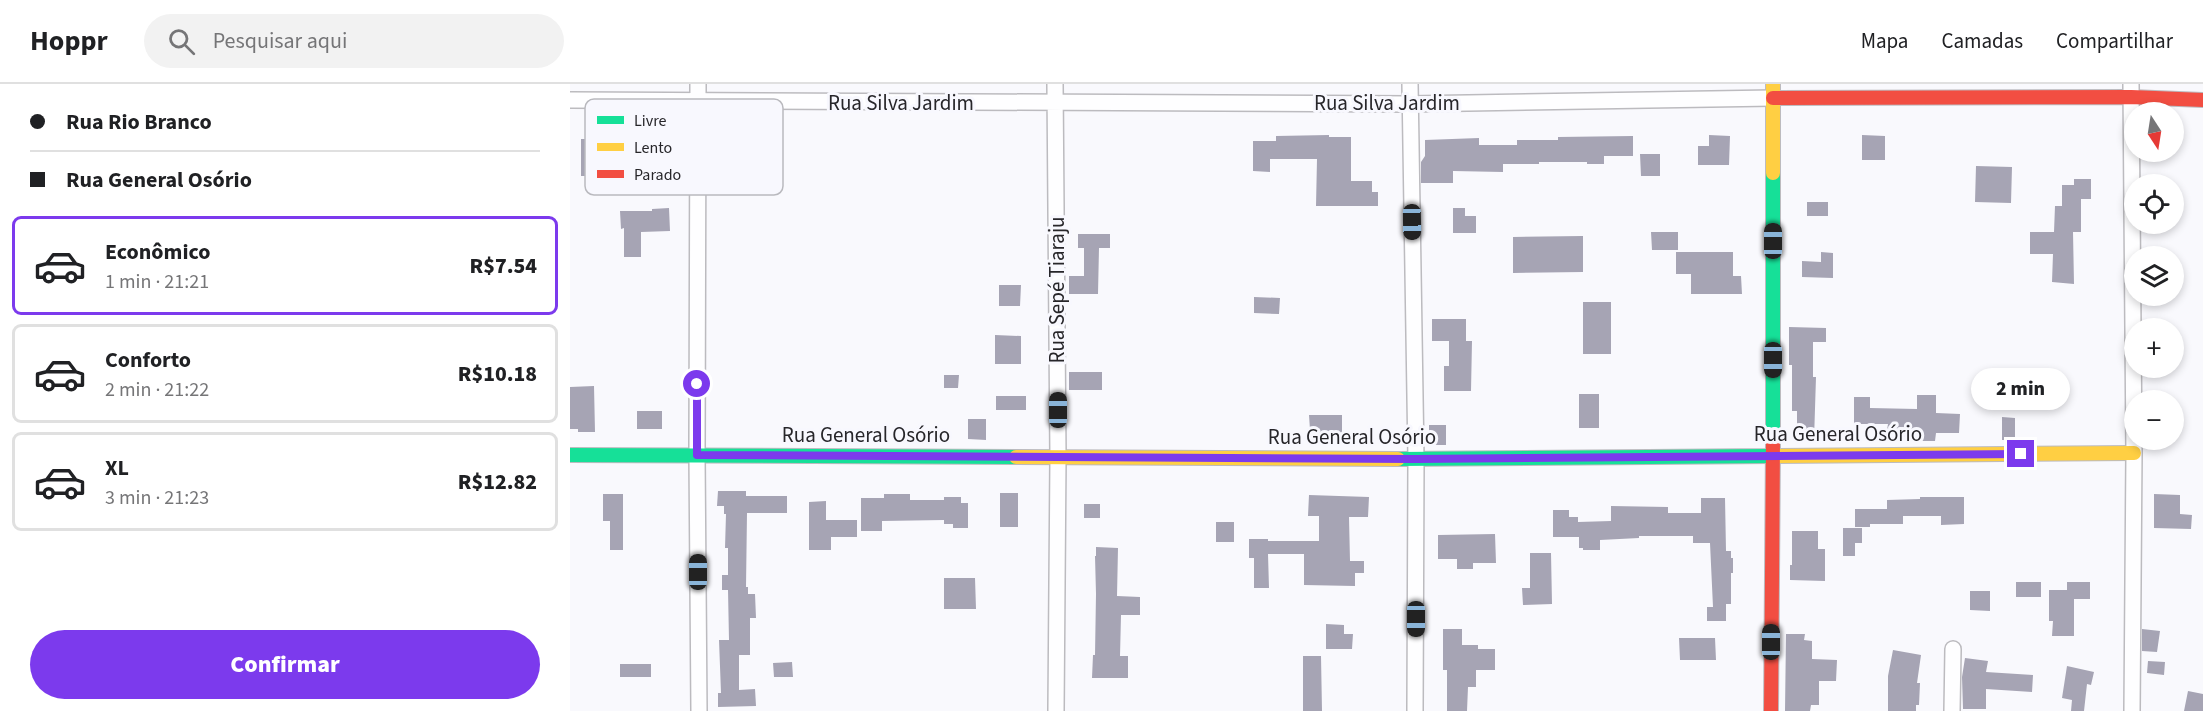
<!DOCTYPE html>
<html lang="pt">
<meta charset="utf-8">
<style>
:root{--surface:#fff;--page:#f2f2f2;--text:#202124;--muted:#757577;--line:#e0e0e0;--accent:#7c3aed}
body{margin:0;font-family:"Source Sans 3",sans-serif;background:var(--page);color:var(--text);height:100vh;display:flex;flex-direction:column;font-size:22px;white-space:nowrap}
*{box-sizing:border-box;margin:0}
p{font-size:20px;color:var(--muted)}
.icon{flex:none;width:33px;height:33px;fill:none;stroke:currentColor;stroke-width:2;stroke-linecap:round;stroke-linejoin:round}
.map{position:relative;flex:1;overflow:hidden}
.side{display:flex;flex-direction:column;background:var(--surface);width:570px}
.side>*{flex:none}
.top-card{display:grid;align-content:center;height:132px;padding:0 30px;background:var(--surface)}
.needle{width:39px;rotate:168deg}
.tools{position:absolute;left:1554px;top:18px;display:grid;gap:12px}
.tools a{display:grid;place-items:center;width:60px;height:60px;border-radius:50%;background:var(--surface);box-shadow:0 3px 9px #0003;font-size:30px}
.end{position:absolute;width:27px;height:27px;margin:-14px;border:8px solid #7c3aed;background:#fff;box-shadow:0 0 0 3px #fff}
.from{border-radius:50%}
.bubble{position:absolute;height:42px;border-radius:21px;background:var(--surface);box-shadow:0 3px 9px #0003;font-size:20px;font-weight:800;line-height:42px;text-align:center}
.car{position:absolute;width:18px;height:36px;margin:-18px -9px;border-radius:8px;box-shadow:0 0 4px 2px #0007;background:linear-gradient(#222 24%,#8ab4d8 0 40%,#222 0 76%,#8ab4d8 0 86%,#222 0)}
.top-card b{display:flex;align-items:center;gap:21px;height:57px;font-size:22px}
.top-card b+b{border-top:2px solid var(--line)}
.top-card i{width:15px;height:15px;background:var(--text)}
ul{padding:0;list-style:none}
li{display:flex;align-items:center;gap:18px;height:99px;margin:0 12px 9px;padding:0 18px;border:3px solid var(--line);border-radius:9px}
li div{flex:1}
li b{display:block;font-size:22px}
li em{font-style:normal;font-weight:800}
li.current{border-color:var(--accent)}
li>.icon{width:54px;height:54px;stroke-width:1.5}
.cta{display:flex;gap:12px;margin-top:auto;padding:12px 30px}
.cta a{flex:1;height:69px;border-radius:36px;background:var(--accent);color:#fff;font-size:24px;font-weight:800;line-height:69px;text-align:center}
header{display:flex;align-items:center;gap:36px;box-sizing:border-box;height:84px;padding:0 30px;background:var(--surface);border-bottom:2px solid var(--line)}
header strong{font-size:28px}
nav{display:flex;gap:33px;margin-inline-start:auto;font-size:21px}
.search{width:420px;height:54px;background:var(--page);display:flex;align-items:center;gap:15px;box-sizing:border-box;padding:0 21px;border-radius:33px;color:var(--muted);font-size:22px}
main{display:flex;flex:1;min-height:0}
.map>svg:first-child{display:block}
</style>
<header>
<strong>Hoppr</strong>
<div class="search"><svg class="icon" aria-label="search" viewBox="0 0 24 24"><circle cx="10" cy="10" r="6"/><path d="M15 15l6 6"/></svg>Pesquisar aqui</div>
<nav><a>Mapa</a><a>Camadas</a><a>Compartilhar</a></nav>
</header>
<main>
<section class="side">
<div class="top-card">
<b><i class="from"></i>Rua Rio Branco</b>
<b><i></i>Rua General Osório</b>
</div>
<ul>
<li class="current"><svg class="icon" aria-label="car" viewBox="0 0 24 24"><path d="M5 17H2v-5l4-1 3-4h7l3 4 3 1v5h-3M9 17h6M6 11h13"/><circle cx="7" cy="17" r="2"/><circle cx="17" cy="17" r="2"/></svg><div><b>Econômico</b><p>1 min · 21:21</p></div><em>R$7.54</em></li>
<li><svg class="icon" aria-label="car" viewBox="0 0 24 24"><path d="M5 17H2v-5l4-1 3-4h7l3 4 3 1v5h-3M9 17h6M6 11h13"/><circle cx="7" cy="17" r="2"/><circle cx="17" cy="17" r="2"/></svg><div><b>Conforto</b><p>2 min · 21:22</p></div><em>R$10.18</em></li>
<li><svg class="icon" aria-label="car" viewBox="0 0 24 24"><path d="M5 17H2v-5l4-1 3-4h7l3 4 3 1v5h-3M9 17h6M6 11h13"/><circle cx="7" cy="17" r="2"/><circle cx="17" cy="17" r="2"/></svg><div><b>XL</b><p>3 min · 21:23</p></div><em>R$12.82</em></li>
</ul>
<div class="cta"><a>Confirmar</a></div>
</section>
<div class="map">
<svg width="1633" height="627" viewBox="0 0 1633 627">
<rect width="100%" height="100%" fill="#f9f9fd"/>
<!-- building -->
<path fill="#a6a4b4" d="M41,47H55L54,51L88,50L90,73L84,74V82H62V99H49V92H11V55H41Z
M759,51V53H781V97H802V108H808V122H746L747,75H700V88L683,87V57H706V52Z
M1139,51L1160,52L1159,81H1128V62H1139Z
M1292,51L1315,52V76H1292Z
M1063,52V72H1034V80H1017V78H969V80H933V88L883,87V99H851V78L855,72V56L909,54V61H947V56H988V53Z
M1070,70H1090V92H1071Z
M1406,82L1442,83L1441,119L1405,118Z
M1504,95H1521V115H1511V148H1503L1504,200L1482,198L1483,170H1460V148H1484L1485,122H1492V101H1504Z
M1237,118H1258V132H1237Z
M99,124L100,147L71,148V173H54V144L51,145L50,127H82V125Z
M883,124H895V132H906V149H883Z
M1081,148H1108V166H1082Z
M508,150H540V164H529L528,210H499V192H514V164H508Z
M1013,152V188L943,189V153Z
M1106,168H1163V192H1171L1172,210H1121V190H1106Z
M1251,168L1263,169V194L1232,193V177L1251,178Z
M429,201H451L450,222H429Z
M684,213L710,214L709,230L684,229Z
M1013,218H1041V270H1013Z
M862,235H896V257H902L901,307H874V282H879V257H862Z
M1219,243L1256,244V258H1243V293H1246L1244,356H1229L1230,348H1227V327H1222V281H1219Z
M425,251L451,252V280H425Z
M499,288H532V306H499Z
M374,291H389L388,304H374Z
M1456,295L1473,296L1472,312H1456Z
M24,302L25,348H8V345H0V303Z
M1009,310H1029V344H1009Z
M1347,311H1366V329L1390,330L1389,349H1366L1365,357H1346V353H1323V346H1317L1318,340H1284V313H1300V324L1347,325Z
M426,312H456V326H426Z
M67,327H92V345H67Z
M739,331H772V351H748L749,346H740Z
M1432,333L1445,334V356H1432Z
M398,335H416V356L398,355Z
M859,341H876V361H859Z
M148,407H176V412H217V429H177L176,503H178V510H185L186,534H180V571H169V606L185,605L186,622L148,623V609H151L149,556H159L158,506H152V491H158V464H155L156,430H154V422H147Z
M430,409H448V443H430Z
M33,410H53V466H40V437H33Z
M314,410H340V416H374V413H391V419H398V444H383V440H374V436L312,437V447H291V414H314Z
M1584,410L1610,411V430L1622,431L1621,445L1584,444Z
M739,411L799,413L798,433H779L780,477H794V489H785V502L734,501V470H698L699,504H684V474H679V455H698V457H749V432H738Z
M1350,413H1394V440L1371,441V432H1333V440H1300V443H1285V425H1317V416L1350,415Z
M1131,414H1155L1156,467H1161V474H1163V489H1161V520H1156V537H1137V523H1143L1140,459H1123V452H1069V454L1030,456V466H1013V464H1009V453H983V426H999V433H1008V438L1041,437V422L1098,423V429H1131Z
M256,417V436H287V453H261V466H239V418Z
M514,420H530V434H514Z
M646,438H664V458H646Z
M1273,444H1292V459H1285V472H1273Z
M1222,447H1248V465H1255V497L1220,496V481H1222Z
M925,450L926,479H903V485H887V475H868V451Z
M526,463L548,464L547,512L570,513V531H551L550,572H558V594H522L523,571H525L526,510L525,472H526Z
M960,469H981L982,520L953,521L952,504H960Z
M374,494H405L406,525H374Z
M1446,498H1471V513H1446Z
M1497,498H1520V515H1504V552H1482L1483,537H1479V506H1497Z
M1400,507H1420V527L1400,526Z
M756,540L774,541V550H783L782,565H756Z
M873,545H892V561H908V565H925V586H906V603H898L897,627H877V586H873Z
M1572,545L1590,547L1587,568L1572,567Z
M1216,550H1235L1234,556L1242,557V575L1267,576L1266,597H1249V621H1241L1240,627H1215Z
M1109,554H1145L1146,576H1110Z
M1323,566L1351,571L1347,599H1350L1349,621H1346V627H1318V592Z
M733,572H751L752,627H733Z
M1395,574L1418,577L1416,588L1463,591L1462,608L1416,605V625H1393L1392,593Z
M1578,577L1595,578L1594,591L1577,589Z
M222,578L223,593H204L203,579Z
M50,580H81V593H50Z
M1497,582L1524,588L1521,601L1517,600L1514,627H1501L1502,616L1492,614Z
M1618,607L1633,610V627H1614Z"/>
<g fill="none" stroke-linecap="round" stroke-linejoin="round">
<!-- street casing -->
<g stroke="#bcbbbf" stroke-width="18">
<path id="street" d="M128,0L127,371L129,627
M485,0L488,373L486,627
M840,0L846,375L845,627
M1561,0L1564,369L1562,627
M0,16L840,20L1203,14
M1382,627L1383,565"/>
</g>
<!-- fast casing -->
<g stroke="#bcbbbf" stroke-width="16">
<path id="fast" d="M1203,89V357
M0,371L446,373
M828,375L1202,372"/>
</g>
<!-- slow casing -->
<g stroke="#bcbbbf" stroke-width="16">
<path id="slow" d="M1203,0V89
M1202,372L1564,369
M446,373L828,375"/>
</g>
<!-- jam casing -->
<g stroke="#bcbbbf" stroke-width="16">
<path id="jam" d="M1203,14L1561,13L1633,16
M1201,627L1203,357"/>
</g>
<!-- street -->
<use href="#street" stroke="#fefeff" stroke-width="15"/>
<!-- fast -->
<use href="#fast" stroke="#16e098" stroke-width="14"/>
<!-- slow -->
<use href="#slow" stroke="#ffcf43" stroke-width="14"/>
<!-- jam -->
<use href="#jam" stroke="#f24e42" stroke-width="14"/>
</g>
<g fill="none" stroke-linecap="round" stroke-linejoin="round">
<!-- route -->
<path stroke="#7c3aed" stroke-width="8" d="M127,300V371L846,375L1451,370"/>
</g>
<g text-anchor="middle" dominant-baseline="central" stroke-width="6" stroke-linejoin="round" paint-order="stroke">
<!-- street labels -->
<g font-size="21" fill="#27262a" stroke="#f8f8fe">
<text x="331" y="19">Rua Silva Jardim</text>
<text x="817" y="19">Rua Silva Jardim</text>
<text transform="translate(487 206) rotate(-90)">Rua Sepé Tiaraju</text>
<text x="1268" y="350">Rua General Osório</text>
<text x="296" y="351">Rua General Osório</text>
<text x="782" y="353">Rua General Osório</text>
</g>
</g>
<!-- legend -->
<rect x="15" y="15" width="198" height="96" rx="9" fill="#f8f8fe" stroke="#b9b9be" stroke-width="1.5"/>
<rect x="27" y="32" width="27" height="8" fill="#16e098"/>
<rect x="27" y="59" width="27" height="8" fill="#ffcf43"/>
<rect x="27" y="86" width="27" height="8" fill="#f24e42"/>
<g font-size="16" fill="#27262a">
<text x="64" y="42">Livre</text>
<text x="64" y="69">Lento</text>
<text x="64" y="96">Parado</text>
</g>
</svg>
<div class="tools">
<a><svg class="needle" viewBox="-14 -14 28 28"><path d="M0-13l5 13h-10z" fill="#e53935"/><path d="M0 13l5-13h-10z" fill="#757577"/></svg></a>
<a><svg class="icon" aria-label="locate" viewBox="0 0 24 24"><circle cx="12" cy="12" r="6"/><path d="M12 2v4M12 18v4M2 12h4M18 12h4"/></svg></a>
<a><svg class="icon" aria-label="layers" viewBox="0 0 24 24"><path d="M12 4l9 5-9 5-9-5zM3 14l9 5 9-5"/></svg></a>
<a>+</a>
<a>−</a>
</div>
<i class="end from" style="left:127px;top:300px"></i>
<i class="end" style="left:1451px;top:370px"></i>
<div class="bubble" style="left:1401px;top:284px;width:99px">2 min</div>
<i class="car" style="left:842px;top:138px;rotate:179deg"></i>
<i class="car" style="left:1203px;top:157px;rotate:0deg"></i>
<i class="car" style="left:1203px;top:276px;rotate:180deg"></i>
<i class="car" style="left:488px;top:326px;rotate:0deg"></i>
<i class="car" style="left:128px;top:488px;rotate:0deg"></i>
<i class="car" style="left:846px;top:535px;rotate:180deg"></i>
<i class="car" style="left:1201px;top:558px;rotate:0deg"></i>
</div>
</main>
